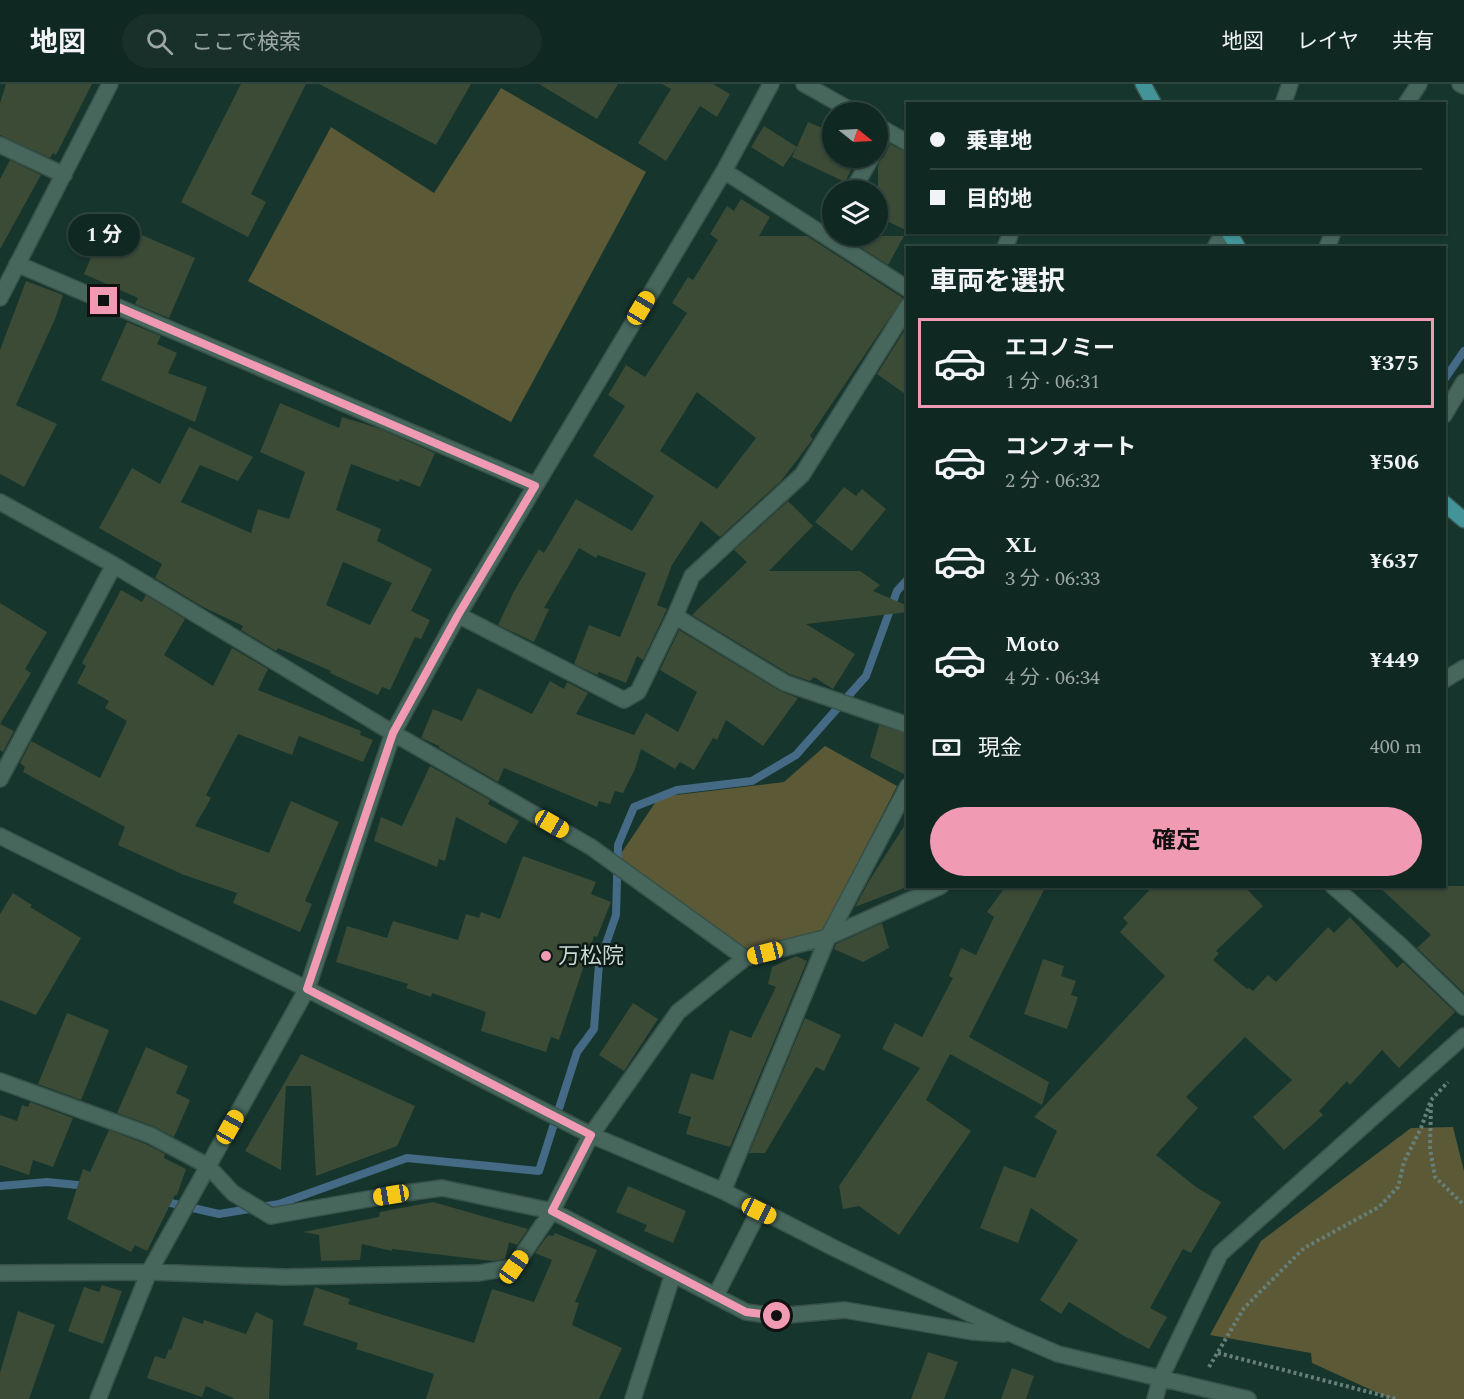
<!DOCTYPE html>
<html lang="ja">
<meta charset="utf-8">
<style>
:root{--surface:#102822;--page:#19302a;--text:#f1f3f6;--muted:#9ca6a5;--line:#304440;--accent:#f09ab4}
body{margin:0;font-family:Spectral,"Noto Sans JP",serif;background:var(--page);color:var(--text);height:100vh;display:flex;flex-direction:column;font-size:22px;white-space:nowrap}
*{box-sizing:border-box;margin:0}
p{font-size:20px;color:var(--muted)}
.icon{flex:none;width:33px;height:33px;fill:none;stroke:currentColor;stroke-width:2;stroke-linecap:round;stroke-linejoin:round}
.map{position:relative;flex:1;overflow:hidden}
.details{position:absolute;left:906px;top:162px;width:540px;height:642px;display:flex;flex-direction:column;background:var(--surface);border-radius:0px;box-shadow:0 2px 4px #0004,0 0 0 2px var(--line)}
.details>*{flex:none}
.guide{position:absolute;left:906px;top:18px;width:540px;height:132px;border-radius:0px;box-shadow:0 2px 4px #0004,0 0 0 2px var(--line);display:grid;align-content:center;height:132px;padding:0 24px;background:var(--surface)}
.needle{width:39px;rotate:108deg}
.tools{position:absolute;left:822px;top:18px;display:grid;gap:12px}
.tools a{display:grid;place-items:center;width:66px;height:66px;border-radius:50%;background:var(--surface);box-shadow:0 2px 4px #0004,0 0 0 2px var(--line);font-size:30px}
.end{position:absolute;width:27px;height:27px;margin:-14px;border:8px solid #f09ab4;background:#111;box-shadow:0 0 0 3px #111}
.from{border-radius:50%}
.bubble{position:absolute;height:42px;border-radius:21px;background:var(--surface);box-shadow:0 2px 4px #0004,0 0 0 2px var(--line);font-size:20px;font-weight:700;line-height:42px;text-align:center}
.car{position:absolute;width:18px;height:36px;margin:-18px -9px;border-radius:8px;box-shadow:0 0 4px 2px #0007;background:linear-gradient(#f5c518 24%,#345 0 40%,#f5c518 0 76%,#345 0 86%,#f5c518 0)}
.guide b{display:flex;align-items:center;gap:21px;height:57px;font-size:22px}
.guide b+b{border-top:2px solid var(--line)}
.guide i{width:15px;height:15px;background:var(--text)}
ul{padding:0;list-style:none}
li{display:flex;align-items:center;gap:18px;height:90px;margin:0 12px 9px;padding:0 12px;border:3px solid transparent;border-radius:0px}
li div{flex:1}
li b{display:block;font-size:22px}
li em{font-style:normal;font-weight:700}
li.current{border-color:var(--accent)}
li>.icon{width:54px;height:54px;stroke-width:1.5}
h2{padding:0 24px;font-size:27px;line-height:72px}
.pay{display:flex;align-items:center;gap:15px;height:66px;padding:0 24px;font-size:22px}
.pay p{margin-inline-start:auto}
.action{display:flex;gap:12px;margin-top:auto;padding:12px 24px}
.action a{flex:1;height:69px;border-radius:36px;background:var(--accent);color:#111;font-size:24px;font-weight:700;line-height:69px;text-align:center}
header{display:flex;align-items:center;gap:36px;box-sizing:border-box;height:84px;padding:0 30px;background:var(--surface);border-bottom:2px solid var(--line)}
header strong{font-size:28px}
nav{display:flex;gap:33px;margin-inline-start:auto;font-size:21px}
.search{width:420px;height:54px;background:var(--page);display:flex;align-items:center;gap:15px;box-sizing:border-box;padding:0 21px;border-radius:33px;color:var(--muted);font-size:22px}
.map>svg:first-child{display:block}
</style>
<header>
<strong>地図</strong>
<div class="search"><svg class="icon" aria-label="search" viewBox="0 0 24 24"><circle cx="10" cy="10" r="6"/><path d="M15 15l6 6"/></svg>ここで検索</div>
<nav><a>地図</a><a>レイヤ</a><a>共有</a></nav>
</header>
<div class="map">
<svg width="1464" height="1315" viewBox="0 0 1464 1315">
<rect width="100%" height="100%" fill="#16352d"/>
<!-- green -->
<path fill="#5c5937" d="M501,4L646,88L511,338L248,197L331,43L434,109Z
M825,662L897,702L822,848L746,866L618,774L659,713L784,698Z
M1453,1043L1464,1087V1315H1391L1312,1279L1311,1269L1210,1251L1261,1157L1411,1044Z"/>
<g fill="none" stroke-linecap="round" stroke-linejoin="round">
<!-- stream -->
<path stroke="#446a86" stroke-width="8" d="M1444,296L1464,267
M0,1102L47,1098L88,1102
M162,1117L219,1130L279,1120L407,1074L539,1087L577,968L594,945L599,880L616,831L618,761L634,723L677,706L752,697L796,671L866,592L897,507L908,495"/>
</g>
<!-- building -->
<path fill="#3b4b36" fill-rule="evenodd" d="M6,0H92L56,71L53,69L50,74L0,51V19Z
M241,0H306L251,110L266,118L248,153L181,118Z
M319,0H471L436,61Z
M539,0H618L597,35Z
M662,0H713L730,10L717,33L700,22L666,77L638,59L671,5Z
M808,38L827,46L822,57L832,62V74H857L845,98L792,73L796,64L783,83L751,63L764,42L797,63Z
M890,60L908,69V147L878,133V82L881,74H883Z
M10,76L41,91L0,165V95Z
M741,115L770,133L759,152H807L903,214L810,352L813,355L781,397L720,453L701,437L672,481L657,521L667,525L643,576L637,572L626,599L599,588L597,591L574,580L589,541L620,553L646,489L598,471L596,474L579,464L544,524L549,525L534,558L498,541L513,509L539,465L544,469L576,415L632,447L654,412L593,372L625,322L608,311L626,281L645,293L687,229L672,219L688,193L693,196L718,156L710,150L727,122L734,127ZM697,308L756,354L717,405L660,367Z
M107,136L195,174L169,234L135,220L138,214L84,190Z
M843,152H904L888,181Z
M26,197L63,211L55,235L16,321L57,340L24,403L0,390V266Z
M127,238L161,252L157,260L177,269L168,289L207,303L195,338L101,296Z
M908,241V312L877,290Z
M280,319L339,344L342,333L378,344L435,369L420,403L400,395L399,398L351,380L336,426L381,445L377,457L432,485L411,527L430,536L421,555L415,553L390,606L382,603L378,611L330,589L331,587L278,564L276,567L241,546L243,542L203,523L155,494L162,480L99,444L132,384L160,400L189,343L253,373L238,397L200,381L181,418L251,449L258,425L289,435L305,388L260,368ZM343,478L392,499L370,541L326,521Z
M844,403L856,412L862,405L886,425L852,467L815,438Z
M788,417L813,442L769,487H860L880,501L873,507L908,522V528L806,540L855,570L833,605L814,593L810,597L789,590L692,531L747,478L734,466Z
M121,506L142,518L146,511L185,535L164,571L213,602L232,564L268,585L258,606L361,647L360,651L373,656L363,678L299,652L292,671L238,650L206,711L211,714L195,742L269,769L291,717L339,738L305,817L312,820L300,848L233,819L237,809L184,791L118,761L125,743L23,688L25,683L20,679L31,657L100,694L127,637L105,624L109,617L77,599L86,582L82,579Z
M0,519L47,548L25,585L31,589L0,640L14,647L3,668L0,666Z
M679,546L780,607L798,614L763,662L726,636L717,656L713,654L694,686L680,678L675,685L641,665L635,685L623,709L615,707L610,720L599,717L597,723L504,684L498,698L439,664V662L421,654L433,625L462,637L478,604L532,630L550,597L564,605L567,598L588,609L576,630L634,651L646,629L678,648L697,608L660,586Z
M879,641L908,650V692L870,673Z
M430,682L490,716L488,720L519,737L506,760L456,733L445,777L439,775L437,783L374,757L381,733L402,742Z
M908,736V796L904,804L855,823L869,797Z
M523,772L596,798L591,810L611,818L597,853L594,852L559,956L551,953L546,968L481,947L486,928L432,909L431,913L406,904L408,900L336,878L347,842L387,854L393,837L458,856L466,830L479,834L481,828L500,835Z
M1006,802H1046L969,953L1049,998L1042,1021L950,970L926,1016L971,1047L899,1151L859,1122L843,1125L839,1102L920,984L882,965L895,939L922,953L953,894L949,892L961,864L976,871L994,833L987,828Z
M1153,802H1244L1263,822L1216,867L1219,869L1213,876L1247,905L1249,904L1253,907L1268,891L1276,898L1328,843L1334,849L1350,833L1397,884L1403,878L1455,928L1399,984L1382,966L1350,1001L1347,997L1319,1027L1323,1031L1284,1066L1253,1033L1292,996L1245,953L1186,1013L1198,1024L1156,1071L1196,1103L1221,1118L1191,1169L1183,1165L1150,1224L1167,1233L1149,1265L1129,1254V1255L1069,1218L1061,1230L1040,1216L1078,1156L1031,1124L1018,1159L980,1144L1004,1082L1035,1094L1057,1047L1034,1033L1165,892L1120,848L1128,839L1123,834Z
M1378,802H1464V909L1417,864L1431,851Z
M13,809L32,821L30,823L81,854L36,931L0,916V830Z
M882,839L889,864L863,878L834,865L836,860Z
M796,872L807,877L730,1063L686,1050L691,1033L678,1029L691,989L713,996L730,946L751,954L776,903L768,900L772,883Z
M1043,875L1064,882L1061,892L1076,897L1071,911L1078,913L1067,945L1024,930Z
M633,919L658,935L624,987L599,971Z
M67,929L109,946L81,1016L38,1000Z
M805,934L841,951L824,987L816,983L765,1069H749Z
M146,963L188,982L176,1009L190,1016L174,1053L153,1042L117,1029Z
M301,970L415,1022L397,1062L316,1092L311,1002H286L281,1086L245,1067Z
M30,1018L73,1034L53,1083L33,1076L29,1091L0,1081V1031L17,1037L22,1021L28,1023Z
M109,1046L146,1060L165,1070L164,1074L186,1085L177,1111H175L147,1167L135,1161L131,1168L67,1135L83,1085L90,1088Z
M628,1102L686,1127L673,1159L644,1147L647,1141L616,1128Z
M433,1118L528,1145L517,1161L509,1158L505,1175L493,1177L392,1165V1167L362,1160L360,1176L321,1177L319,1151L303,1148L379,1133L380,1128Z
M555,1149L597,1166L575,1218L579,1219L572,1241L622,1264L599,1315H426L434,1290L356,1265L358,1259L303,1241L315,1203L350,1215L348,1220L474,1259L492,1205L534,1218L552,1176L535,1169L548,1151L553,1152Z
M102,1201L122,1207L103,1260L68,1247L84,1203L99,1208Z
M18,1227L55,1241L29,1315H0V1289Z
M256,1228L273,1236L269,1315H235L206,1302L202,1313L147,1294L155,1272L165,1275L169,1265L171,1266L183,1233L203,1240L204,1236L246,1250Z
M928,1268L958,1278L944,1315H911Z
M1012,1284L1034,1292L1026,1315H1001Z"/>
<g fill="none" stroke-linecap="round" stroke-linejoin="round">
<!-- minor casing -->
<g stroke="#38524a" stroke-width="18">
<path id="minor" d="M804,0L854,28
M1460,0L1464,2
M1283,20L1290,0
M1406,20L1419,0
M878,42L908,59
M0,61L64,91
M878,62L886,47
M724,87L908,205
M853,106L871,74
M1005,164L1011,148
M1215,164L1223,148
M1327,164L1333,148
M17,180L535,401
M0,214L110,0
M1444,331L1464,298
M0,418L114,481L393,649L591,763L745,874
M458,531L624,616L638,608L675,532L692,492L802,391L908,222
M675,532L785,599L908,641
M1444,596L1464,584
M0,695L114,481
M0,752L307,905L591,1051L723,1107L836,1165L1012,1250L1058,1270L1248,1315
M1333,802L1400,861L1464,923
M0,997L150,1051L208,1082L233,1109L271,1132L391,1111L442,1104L552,1127L746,1228L777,1232L845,1226L973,1248L1004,1250
M723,1107L828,853L908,702
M0,1189L149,1188L285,1193L479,1189L514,1183L552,1127L591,1051L678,928L745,874L828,853L941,802
M716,1211L759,1127
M98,1315L149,1188L307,905L393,649L458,531L724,87L771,0
M633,1315L673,1190
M1155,1315L1161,1293L1220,1170L1464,952"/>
</g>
<!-- major casing -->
<g stroke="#38524a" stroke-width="18">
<path id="major" d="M1143,0L1154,20
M1229,148L1238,164
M1444,419L1464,436"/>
</g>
<!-- path -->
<path stroke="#667f78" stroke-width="4" stroke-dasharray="3 3" stroke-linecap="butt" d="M1431,1020L1430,1064L1435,1093L1464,1121
M1218,1269L1396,1315
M1209,1283L1244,1224L1304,1164L1379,1123L1398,1103L1404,1078L1421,1044L1431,1016L1448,998"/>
<!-- minor -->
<use href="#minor" stroke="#47675d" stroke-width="15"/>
<!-- major -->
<use href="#major" stroke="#429499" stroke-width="15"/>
</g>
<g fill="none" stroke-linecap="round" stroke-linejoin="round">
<!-- route -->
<path stroke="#f09ab4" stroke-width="8" d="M104,217L535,402L458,531L393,649L307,905L591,1051L552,1127L746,1228L777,1232"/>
</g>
<!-- markers -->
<circle fill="#f09ab4" stroke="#0d1a16" stroke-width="2" cx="546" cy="872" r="6"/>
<g text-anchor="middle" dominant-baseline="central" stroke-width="5" stroke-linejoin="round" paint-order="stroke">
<!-- poi labels -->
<g font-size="22" fill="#c8d9d3" stroke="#0d1a16" text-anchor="start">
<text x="558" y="872">万松院</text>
</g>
</g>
</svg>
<div class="tools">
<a><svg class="needle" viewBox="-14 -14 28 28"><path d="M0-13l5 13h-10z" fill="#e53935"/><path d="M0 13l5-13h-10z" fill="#9ca6a5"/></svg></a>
<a><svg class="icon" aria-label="layers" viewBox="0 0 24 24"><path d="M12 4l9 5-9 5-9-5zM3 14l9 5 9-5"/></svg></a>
</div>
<i class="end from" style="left:777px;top:1232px"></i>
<i class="end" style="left:104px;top:217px"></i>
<div class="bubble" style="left:68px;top:130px;width:72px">1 分</div>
<i class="car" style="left:641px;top:224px;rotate:31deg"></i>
<i class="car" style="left:552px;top:740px;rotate:120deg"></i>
<i class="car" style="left:765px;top:869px;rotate:256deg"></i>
<i class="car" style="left:230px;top:1043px;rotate:29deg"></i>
<i class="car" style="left:391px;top:1111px;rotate:260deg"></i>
<i class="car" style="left:759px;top:1127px;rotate:116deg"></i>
<i class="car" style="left:514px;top:1183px;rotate:35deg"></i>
<div class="guide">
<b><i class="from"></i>乗車地</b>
<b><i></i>目的地</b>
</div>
<section class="details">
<h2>車両を選択</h2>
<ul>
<li class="current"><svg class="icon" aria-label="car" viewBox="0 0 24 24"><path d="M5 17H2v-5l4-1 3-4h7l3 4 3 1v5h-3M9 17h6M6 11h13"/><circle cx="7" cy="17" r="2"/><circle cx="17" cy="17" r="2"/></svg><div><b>エコノミー</b><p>1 分 · 06:31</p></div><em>¥375</em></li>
<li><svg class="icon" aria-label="car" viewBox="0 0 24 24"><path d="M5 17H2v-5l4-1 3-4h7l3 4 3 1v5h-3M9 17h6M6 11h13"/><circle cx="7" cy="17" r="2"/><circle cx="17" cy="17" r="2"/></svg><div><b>コンフォート</b><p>2 分 · 06:32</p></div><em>¥506</em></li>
<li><svg class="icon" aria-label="car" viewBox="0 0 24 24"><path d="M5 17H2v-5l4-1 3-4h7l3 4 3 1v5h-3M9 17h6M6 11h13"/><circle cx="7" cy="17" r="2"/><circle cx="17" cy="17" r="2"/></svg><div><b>XL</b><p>3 分 · 06:33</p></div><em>¥637</em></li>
<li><svg class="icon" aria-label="car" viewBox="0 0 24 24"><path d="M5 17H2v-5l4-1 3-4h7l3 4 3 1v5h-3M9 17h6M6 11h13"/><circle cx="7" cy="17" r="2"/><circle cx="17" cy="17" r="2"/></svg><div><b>Moto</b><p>4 分 · 06:34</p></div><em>¥449</em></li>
</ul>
<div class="pay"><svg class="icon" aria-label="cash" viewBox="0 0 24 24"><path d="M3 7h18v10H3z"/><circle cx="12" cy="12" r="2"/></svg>現金<p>400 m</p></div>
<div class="action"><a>確定</a></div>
</section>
</div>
